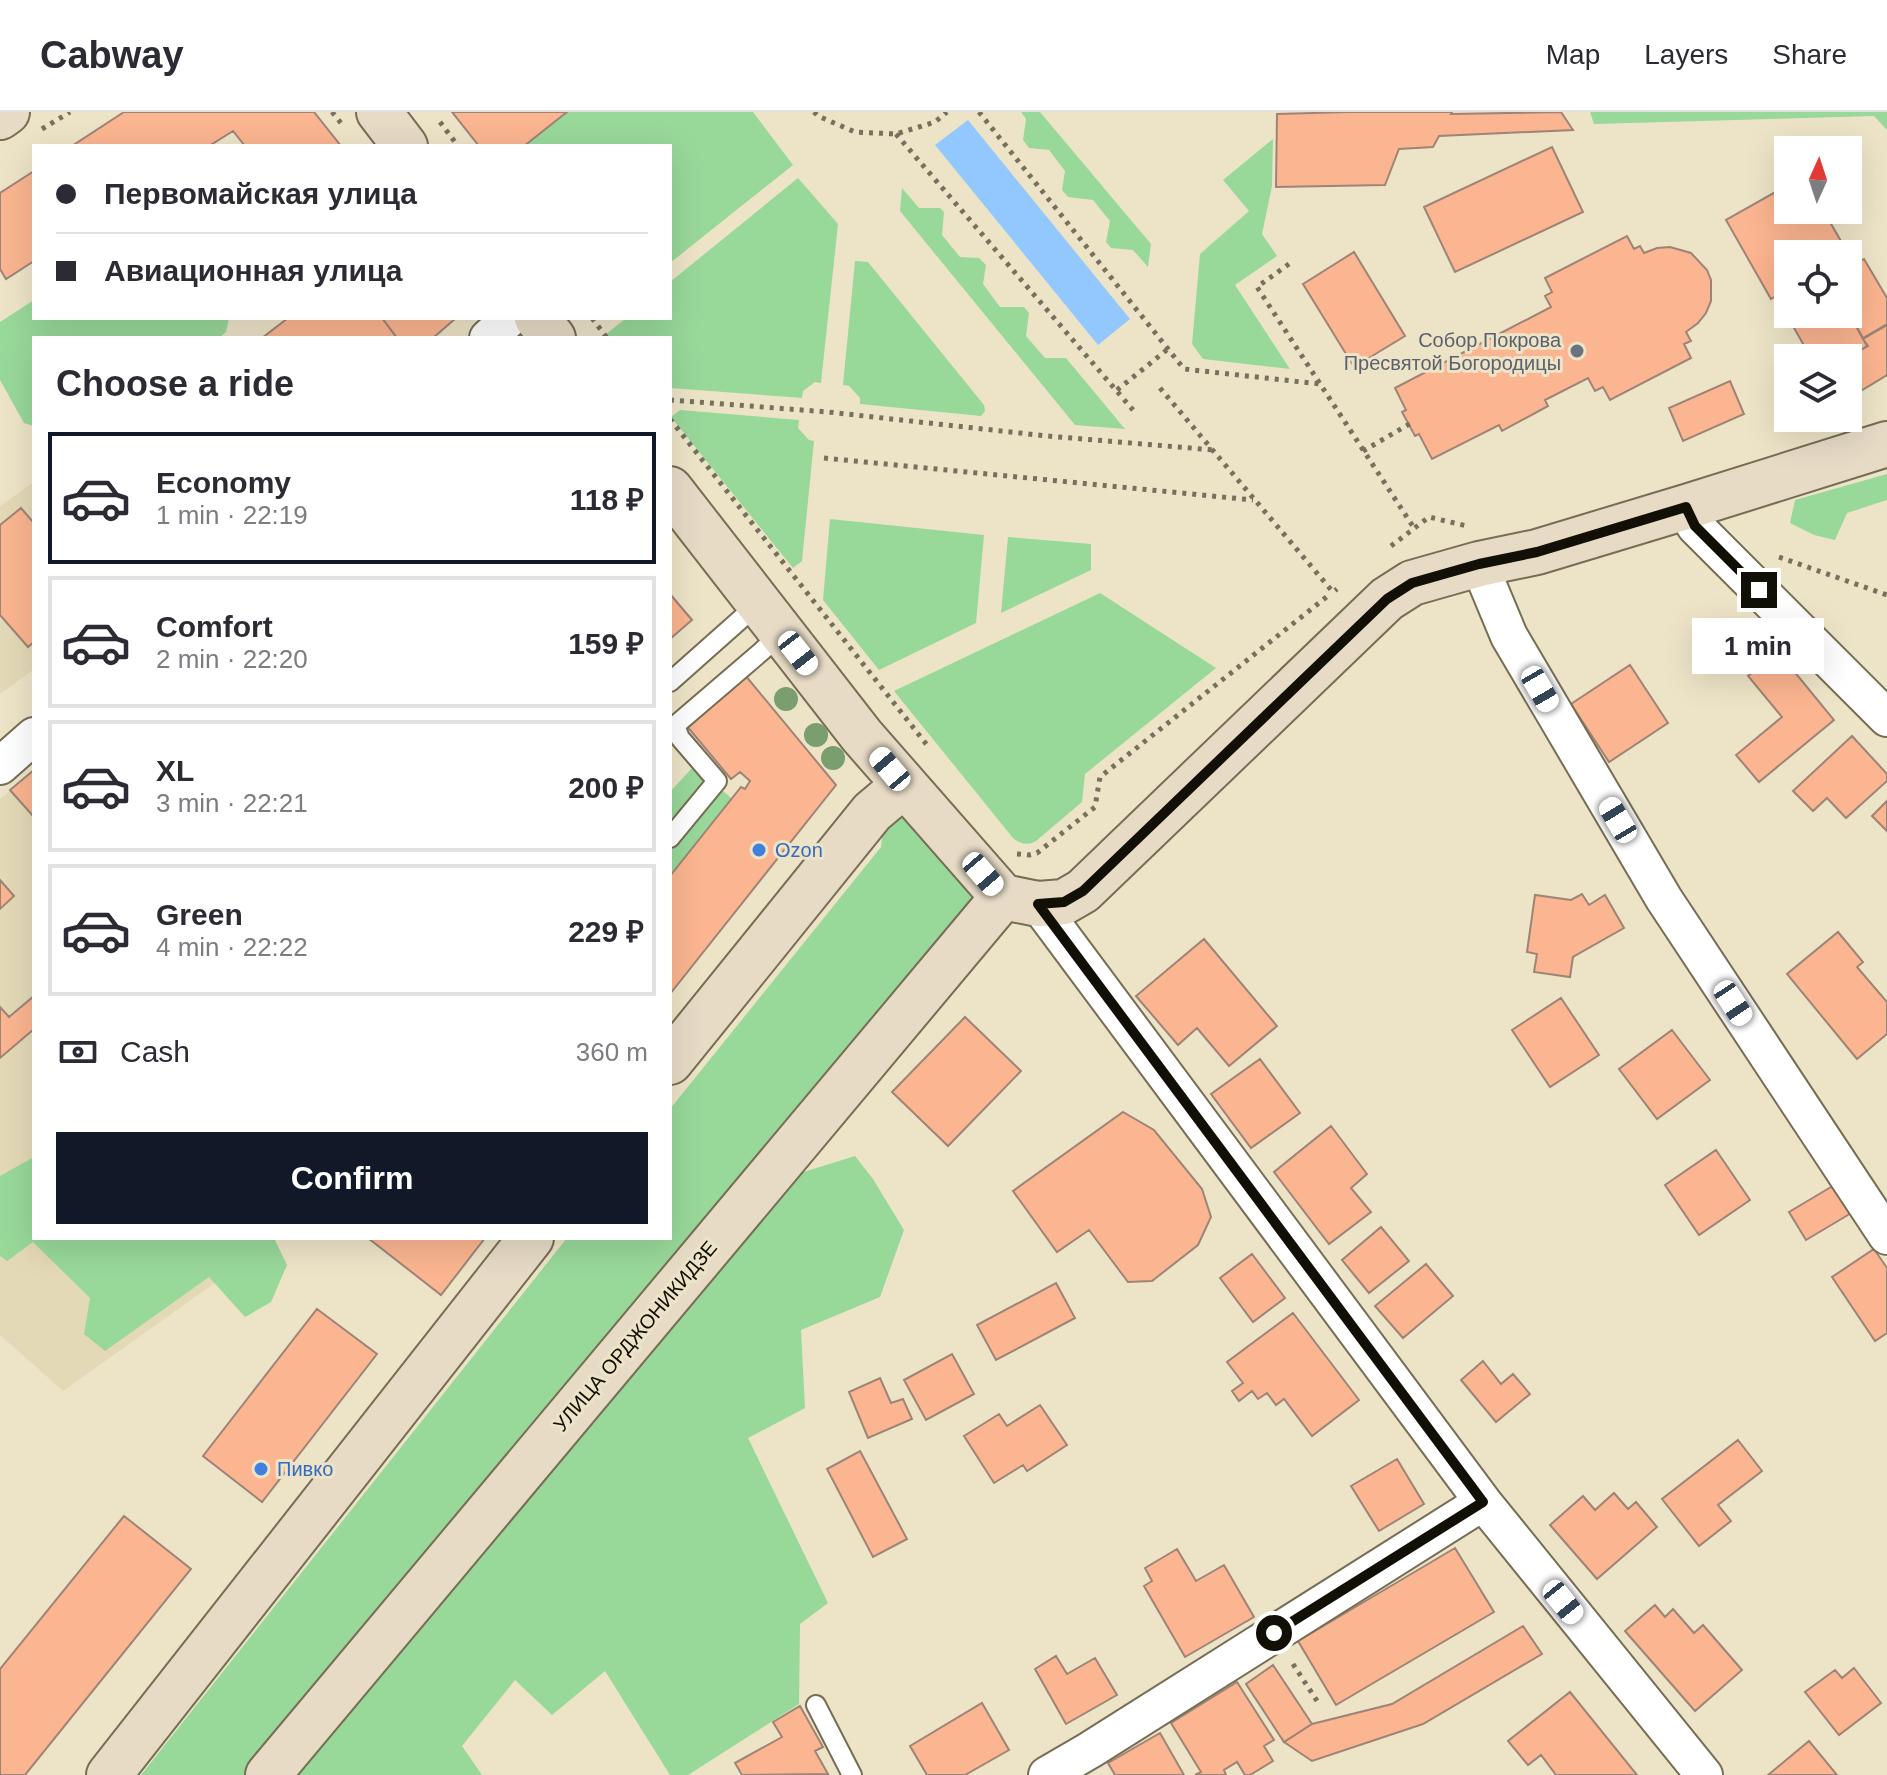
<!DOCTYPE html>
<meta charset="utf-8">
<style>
:root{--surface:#fff;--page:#f2f2f3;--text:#2b2b33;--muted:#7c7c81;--line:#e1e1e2;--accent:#111827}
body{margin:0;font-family:Helvetica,sans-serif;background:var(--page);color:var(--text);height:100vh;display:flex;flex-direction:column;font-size:30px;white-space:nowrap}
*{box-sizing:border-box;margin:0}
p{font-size:26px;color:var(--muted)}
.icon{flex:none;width:44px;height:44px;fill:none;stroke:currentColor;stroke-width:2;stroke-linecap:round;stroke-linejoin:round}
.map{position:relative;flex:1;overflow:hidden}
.drawer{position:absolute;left:32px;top:224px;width:640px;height:904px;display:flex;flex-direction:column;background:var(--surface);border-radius:0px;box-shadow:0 8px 32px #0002}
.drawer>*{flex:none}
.banner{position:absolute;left:32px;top:32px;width:640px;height:176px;border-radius:0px;box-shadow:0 8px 32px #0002;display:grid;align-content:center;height:176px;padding:0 24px;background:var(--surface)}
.needle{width:52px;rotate:3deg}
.tools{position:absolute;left:1774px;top:24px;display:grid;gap:16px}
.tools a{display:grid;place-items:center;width:88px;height:88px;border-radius:0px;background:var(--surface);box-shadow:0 8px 32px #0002;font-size:40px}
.end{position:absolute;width:36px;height:36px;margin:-18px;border:10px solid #120f06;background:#fff;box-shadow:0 0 0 4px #fff}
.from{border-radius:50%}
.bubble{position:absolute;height:56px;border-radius:0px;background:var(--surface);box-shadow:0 8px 32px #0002;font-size:26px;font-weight:700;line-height:56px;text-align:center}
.car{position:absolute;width:24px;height:48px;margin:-24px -12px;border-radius:10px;box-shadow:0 0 6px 2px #0007;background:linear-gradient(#fff 24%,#345 0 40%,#fff 0 76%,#345 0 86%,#fff 0)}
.banner b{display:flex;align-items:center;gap:28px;height:76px;font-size:30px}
.banner b+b{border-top:2px solid var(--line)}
.banner i{width:20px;height:20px;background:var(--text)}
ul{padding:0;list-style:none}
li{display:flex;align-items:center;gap:24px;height:132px;margin:0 16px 12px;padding:0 8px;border:4px solid var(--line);border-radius:0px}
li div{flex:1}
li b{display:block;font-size:30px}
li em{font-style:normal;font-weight:700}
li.active{border-color:var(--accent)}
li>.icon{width:72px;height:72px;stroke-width:1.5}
h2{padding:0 24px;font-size:36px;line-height:96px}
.pay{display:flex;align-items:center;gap:20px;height:88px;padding:0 24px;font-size:30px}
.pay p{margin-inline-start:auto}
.cta{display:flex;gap:16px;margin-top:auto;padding:16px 24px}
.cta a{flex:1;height:92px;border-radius:0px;background:var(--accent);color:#fff;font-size:32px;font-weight:700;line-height:92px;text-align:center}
header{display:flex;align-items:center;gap:48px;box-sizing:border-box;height:112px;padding:0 40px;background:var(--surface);border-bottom:2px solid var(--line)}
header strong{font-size:38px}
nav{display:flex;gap:44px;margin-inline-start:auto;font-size:28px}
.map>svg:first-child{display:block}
</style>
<header>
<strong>Cabway</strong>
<nav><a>Map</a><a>Layers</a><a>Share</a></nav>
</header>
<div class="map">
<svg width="1887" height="1663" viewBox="0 0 1887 1663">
<rect width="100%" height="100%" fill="#ede4c8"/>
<!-- built -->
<path fill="#e4d9b6" d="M34,370V557L0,582V394Z
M34,658V1126H278L63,1279L0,1223V687Z"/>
<!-- green -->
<path fill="#98d899" d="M567,0H753L793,53L670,151V34H524Z
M1021,0H1040L1151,132L1148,155L1133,138L1111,136L1106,130L1110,109L1093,88L1068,85L1062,78L1065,59L1049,38L1029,36L1023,28L1026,7Z
M1590,0H1887V18L1874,4L1594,12Z
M1273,27L1272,74L1262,122L1277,144L1235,173L1290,257L1203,247L1192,232L1200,142L1249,99L1223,68Z
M798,66L838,112L821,271L815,270L803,279L802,286L670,276V226H608L605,223L626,206H670V170Z
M902,76L919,96H940L944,100L942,123L960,145L979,146L986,153L983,172L1000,195H1024L1029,201L1026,224L1045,246H1066L1125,317L1075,313L900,99Z
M855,149L868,150L984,293L985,299L981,304L860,292V286L849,274L843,273Z
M34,188V206H229L226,220L219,226H34V314L24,311L0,268V210Z
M680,298L799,308L798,316L809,328L814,329L802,449L793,456L671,305Z
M1887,362V388L1847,401L1835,428L1814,423L1790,411L1795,388Z
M830,407L984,423L976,511L879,558L823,488Z
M1008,425L1091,432V458L1001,501Z
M1100,481L1216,556L1085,662L1082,690L1036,729C1027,734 1020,732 1013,726L894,579Z
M692,656L706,672L670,713V680Z
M721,677L732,687L670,763V740Z
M903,704L979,782L248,1663H141L567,1126H670V997L881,735L883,717Z
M855,1044L873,1067L904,1118L880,1185L801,1218L805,1296L748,1326L828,1491L800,1512L799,1592L688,1663H670L605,1559L552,1603L515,1568L462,1634L482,1663H285L794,1063Z
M34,1045V1126H274L287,1153L271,1190L245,1205L209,1165L105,1239L84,1222L90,1186L33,1130L7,1149L0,1144V1064Z"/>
<!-- water -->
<path fill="#93c8ff" d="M968,8L1130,207L1098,233L935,33Z"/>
<!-- building -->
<path fill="#fbb590" stroke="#9e8477" stroke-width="2" d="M124,0H314L341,34H245L233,19L209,34H72Z
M452,0H567L524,34H479Z
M1348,0H1452L1451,2L1561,0L1573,18L1439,24L1433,35L1399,37L1385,73L1276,75L1277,2Z
M1552,35L1583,100L1455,160L1424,95Z
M34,59V149L6,167L0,157V81Z
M1788,73V98H1823L1849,143L1788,142V177L1771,187L1726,108Z
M1627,124L1634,137L1640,134L1644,141L1657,136L1670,135L1691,141L1707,158L1711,168V189L1706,201L1698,211L1686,220L1691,229L1684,232L1691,246L1610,288L1603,275L1595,279L1588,266L1545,288L1548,294L1502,319L1499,313L1432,347L1419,322L1415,324L1402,300L1406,298L1395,276L1551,195L1545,184L1552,180L1545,166Z
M1354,140L1405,224L1354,255L1303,172Z
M1848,143L1854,152L1864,147L1887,186V212L1863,226L1848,200Z
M1788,177V202H1848V200L1867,234L1851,244L1857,256L1848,261V246H1811L1776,184Z
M288,206H382L397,226H262Z
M382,206H456L433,226H397Z
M1887,213V263L1849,286L1848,261L1858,256L1851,244L1868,234L1863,227Z
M1730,269L1744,302L1683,329L1669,296Z
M21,396L34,411V530L28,535L0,503V413Z
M670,482L692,508L670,527Z
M1784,547L1834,608L1759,670L1736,643L1782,605L1748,564L1765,550L1771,558Z
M1630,553L1668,611L1609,650L1571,592Z
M745,563L836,673L670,882V764L741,675L745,677L750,669L740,660L731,667L686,613Z
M1852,624L1887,662V669L1846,706L1827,686L1813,699L1793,679Z
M34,658V705L10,678Z
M1887,689V719L1872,704Z
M0,768L14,784L0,797Z
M1582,782L1589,793L1605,783L1624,816L1573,845L1570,865L1534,860L1537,842L1527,840L1535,783L1571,788Z
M1838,820L1863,850L1857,855L1887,890V922L1857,947L1787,862Z
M1204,827L1277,914L1229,954L1197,916L1178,933L1136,884Z
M34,884V917L0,946V895L9,905Z
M1561,886L1599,943L1550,975L1512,918Z
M965,905L1021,959L948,1034L892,980Z
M1672,918L1710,968L1657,1007L1619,957Z
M1260,947L1300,1001L1251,1036L1211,982Z
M1123,1000L1154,1018L1202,1077L1211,1105L1198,1133L1152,1169L1128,1170L1089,1118L1057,1140L1013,1079Z
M1331,1014L1367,1062L1351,1076L1371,1100L1329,1132L1274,1060Z
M1716,1038L1750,1088L1699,1123L1665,1073Z
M1836,1072L1853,1100L1806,1128L1789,1100Z
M1381,1115L1409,1149L1369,1181L1342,1148Z
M368,1126H485L441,1183Z
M1874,1137L1887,1156V1221L1875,1229L1832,1165Z
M1252,1142L1285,1186L1253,1210L1220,1166Z
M1426,1152L1453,1184L1403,1226L1375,1194Z
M1056,1171L1075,1206L996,1248L977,1213Z
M317,1197L377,1242L262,1390L203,1344Z
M1293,1201L1359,1288L1312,1324L1284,1287L1276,1293L1267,1281L1258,1287L1252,1279L1239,1289L1232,1279L1243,1271L1227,1250Z
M952,1242L974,1282L926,1308L904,1268Z
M1483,1249L1501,1272L1513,1262L1530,1282L1496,1310L1461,1268Z
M880,1266L891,1291L903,1287L912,1307L868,1326L849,1280Z
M1040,1293L1067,1333L1027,1359L1023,1353L994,1371L964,1324L999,1302L1007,1314Z
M1738,1328L1762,1359L1718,1393L1731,1409L1699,1434L1662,1387Z
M860,1339L907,1427L873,1445L827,1357Z
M1397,1347L1424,1392L1379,1419L1351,1374Z
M1614,1381L1628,1397L1636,1390L1657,1415L1597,1467L1550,1413L1583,1384L1595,1398Z
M124,1404L191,1457L25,1663H0V1557Z
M1455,1436L1494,1500L1336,1593L1298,1529Z
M1177,1437L1196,1469L1224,1453L1254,1505L1185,1545L1144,1474L1152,1469L1145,1456Z
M1655,1493L1665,1505L1673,1497L1694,1521L1703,1513L1742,1558L1695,1599L1625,1519Z
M1523,1514L1542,1542L1423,1612L1312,1649L1284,1630L1312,1612L1392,1592Z
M1056,1544L1067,1562L1095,1546L1117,1583L1066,1612L1035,1557Z
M1273,1553L1312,1612L1284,1630L1246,1572Z
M1854,1556L1881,1591L1839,1623L1805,1580L1835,1558L1842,1566Z
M1237,1570L1274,1628L1264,1634L1273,1649L1250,1663H1245L1237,1650L1224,1658L1226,1663H1195L1201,1660L1171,1611Z
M1570,1580L1637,1663H1556L1541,1643L1528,1653L1508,1629Z
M982,1591L1009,1638L965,1663H927L910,1634Z
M800,1594L823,1635L815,1639L828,1662L742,1663L735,1651L782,1625L773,1610Z
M1160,1621L1184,1663H1115L1108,1651Z
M1809,1629L1837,1663H1768Z"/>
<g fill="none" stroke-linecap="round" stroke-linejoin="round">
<!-- lane casing -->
<g stroke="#756d54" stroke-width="22">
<path id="lane" d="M670,570L759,491
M670,726L717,669L680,626L676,616L678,611L762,539L782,520
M816,1593L852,1663"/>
</g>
<!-- street casing -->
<g stroke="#756d54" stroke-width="40">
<path id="street" d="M488,226L510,206
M1686,395L1695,414L1887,606
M1479,452L1509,524L1664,787L1887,1124
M0,654L34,624
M1038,792L1483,1390L1704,1663
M1047,1663L1090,1638L1483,1390"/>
</g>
<!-- secondary casing -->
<g stroke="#756d54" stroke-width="48">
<path id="secondary" d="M379,0L405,34
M0,5L7,0
M537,206L553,226
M670,377L862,624L1003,785L1038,792L1064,790L1083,779L1387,487L1412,471L1479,452L1537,440L1686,395L1887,332
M670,950L872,700L904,673
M109,1663L531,1126
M268,1663L1003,785"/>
</g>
<!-- path -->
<path stroke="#76705f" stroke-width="5" stroke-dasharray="4 6" stroke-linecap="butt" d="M332,0L341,11
M814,0L818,4L855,20L896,22L935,10L947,0
M979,0L1184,257L1320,272
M440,10L458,34
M42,17L70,0
M896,22L1133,298
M1289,152L1257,175L1414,416
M592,206L607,226
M1160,276L1333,480L1337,477
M1117,278L1168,237
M670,288L828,300L1047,324L1214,338
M670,307L927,633
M1363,339L1413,310
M824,346L1253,388
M1391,434L1429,405L1467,414
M1779,445L1887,483
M1017,742L1029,743L1037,741L1095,695L1100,665L1329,483
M1293,1552L1319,1592"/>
<!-- lane -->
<use href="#lane" stroke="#fff" stroke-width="18"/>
<!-- street -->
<use href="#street" stroke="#fff" stroke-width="36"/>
<!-- secondary -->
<use href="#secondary" stroke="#e7dbc6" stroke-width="44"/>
</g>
<!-- trees -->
<g fill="#7a9e6e">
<circle cx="786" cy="587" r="12"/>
<circle cx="816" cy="623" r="12"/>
<circle cx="833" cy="646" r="12"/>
</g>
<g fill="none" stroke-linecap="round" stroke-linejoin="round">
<!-- route -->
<path stroke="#120f06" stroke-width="10" d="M1274,1521L1483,1390L1038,792L1064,790L1083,779L1387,487L1412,471L1479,452L1537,440L1686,395L1695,414L1759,478"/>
</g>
<!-- markers -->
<circle fill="#6b7280" stroke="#ede4c8" stroke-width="3" cx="1577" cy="239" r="8"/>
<g fill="#3f7fe0" stroke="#ede4c8" stroke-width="3">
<circle cx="759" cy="738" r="8"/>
<circle cx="261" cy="1357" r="8"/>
</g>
<g text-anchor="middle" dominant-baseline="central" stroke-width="6" stroke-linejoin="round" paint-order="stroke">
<!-- worship labels -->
<g font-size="20" fill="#5b616d" stroke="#ede4c8" text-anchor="end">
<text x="1561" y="228">Собор Покрова<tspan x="1561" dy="23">Пресвятой Богородицы</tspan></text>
</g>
<!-- shop labels -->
<g font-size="20" fill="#366cbe" stroke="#ede4c8" text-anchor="start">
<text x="775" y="738">Ozon</text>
<text x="277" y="1357">Пивко</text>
</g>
<!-- street labels -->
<g font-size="20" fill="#120f06" stroke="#ede4c8">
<text transform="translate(635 1224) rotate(-50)">УЛИЦА ОРДЖОНИКИДЗЕ</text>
</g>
</g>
</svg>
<div class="tools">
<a><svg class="needle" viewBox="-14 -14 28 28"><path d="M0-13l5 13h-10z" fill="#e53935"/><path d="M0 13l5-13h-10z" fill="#7c7c81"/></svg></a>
<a><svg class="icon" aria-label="locate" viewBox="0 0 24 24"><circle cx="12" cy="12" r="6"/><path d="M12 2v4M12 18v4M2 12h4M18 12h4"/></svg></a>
<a><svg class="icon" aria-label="layers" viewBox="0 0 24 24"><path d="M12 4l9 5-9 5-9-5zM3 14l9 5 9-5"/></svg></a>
</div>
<i class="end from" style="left:1274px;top:1521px"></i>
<i class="end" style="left:1759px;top:478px"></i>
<div class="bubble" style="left:1692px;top:506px;width:132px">1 min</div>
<i class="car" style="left:798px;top:541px;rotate:142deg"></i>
<i class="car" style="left:1540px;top:577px;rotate:150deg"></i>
<i class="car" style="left:890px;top:657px;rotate:320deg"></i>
<i class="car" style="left:1618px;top:708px;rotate:329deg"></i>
<i class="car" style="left:983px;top:762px;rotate:139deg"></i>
<i class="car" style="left:1733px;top:891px;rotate:147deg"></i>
<i class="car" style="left:1563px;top:1490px;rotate:141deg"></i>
<div class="banner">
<b><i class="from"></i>Первомайская улица</b>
<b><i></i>Авиационная улица</b>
</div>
<section class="drawer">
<h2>Choose a ride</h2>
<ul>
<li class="active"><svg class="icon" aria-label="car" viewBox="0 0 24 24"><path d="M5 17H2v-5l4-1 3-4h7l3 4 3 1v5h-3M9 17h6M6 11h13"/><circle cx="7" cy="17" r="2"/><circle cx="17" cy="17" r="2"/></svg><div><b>Economy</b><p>1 min · 22:19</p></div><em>118 ₽</em></li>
<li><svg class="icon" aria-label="car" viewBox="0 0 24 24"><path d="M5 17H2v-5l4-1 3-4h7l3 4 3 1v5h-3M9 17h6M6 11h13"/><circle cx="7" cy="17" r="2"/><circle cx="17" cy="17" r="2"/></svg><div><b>Comfort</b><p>2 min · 22:20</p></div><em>159 ₽</em></li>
<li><svg class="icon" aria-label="car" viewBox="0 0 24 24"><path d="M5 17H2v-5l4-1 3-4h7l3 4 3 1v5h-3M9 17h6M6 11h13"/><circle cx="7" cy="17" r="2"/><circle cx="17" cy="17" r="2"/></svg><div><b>XL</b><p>3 min · 22:21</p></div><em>200 ₽</em></li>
<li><svg class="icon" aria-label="car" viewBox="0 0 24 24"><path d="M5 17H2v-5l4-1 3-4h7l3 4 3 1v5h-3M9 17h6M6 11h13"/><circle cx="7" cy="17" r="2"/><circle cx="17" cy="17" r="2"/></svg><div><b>Green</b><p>4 min · 22:22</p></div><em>229 ₽</em></li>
</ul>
<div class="pay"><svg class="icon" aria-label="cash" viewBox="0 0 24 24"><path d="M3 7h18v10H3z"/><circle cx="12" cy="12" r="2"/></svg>Cash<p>360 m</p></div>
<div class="cta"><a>Confirm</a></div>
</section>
</div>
